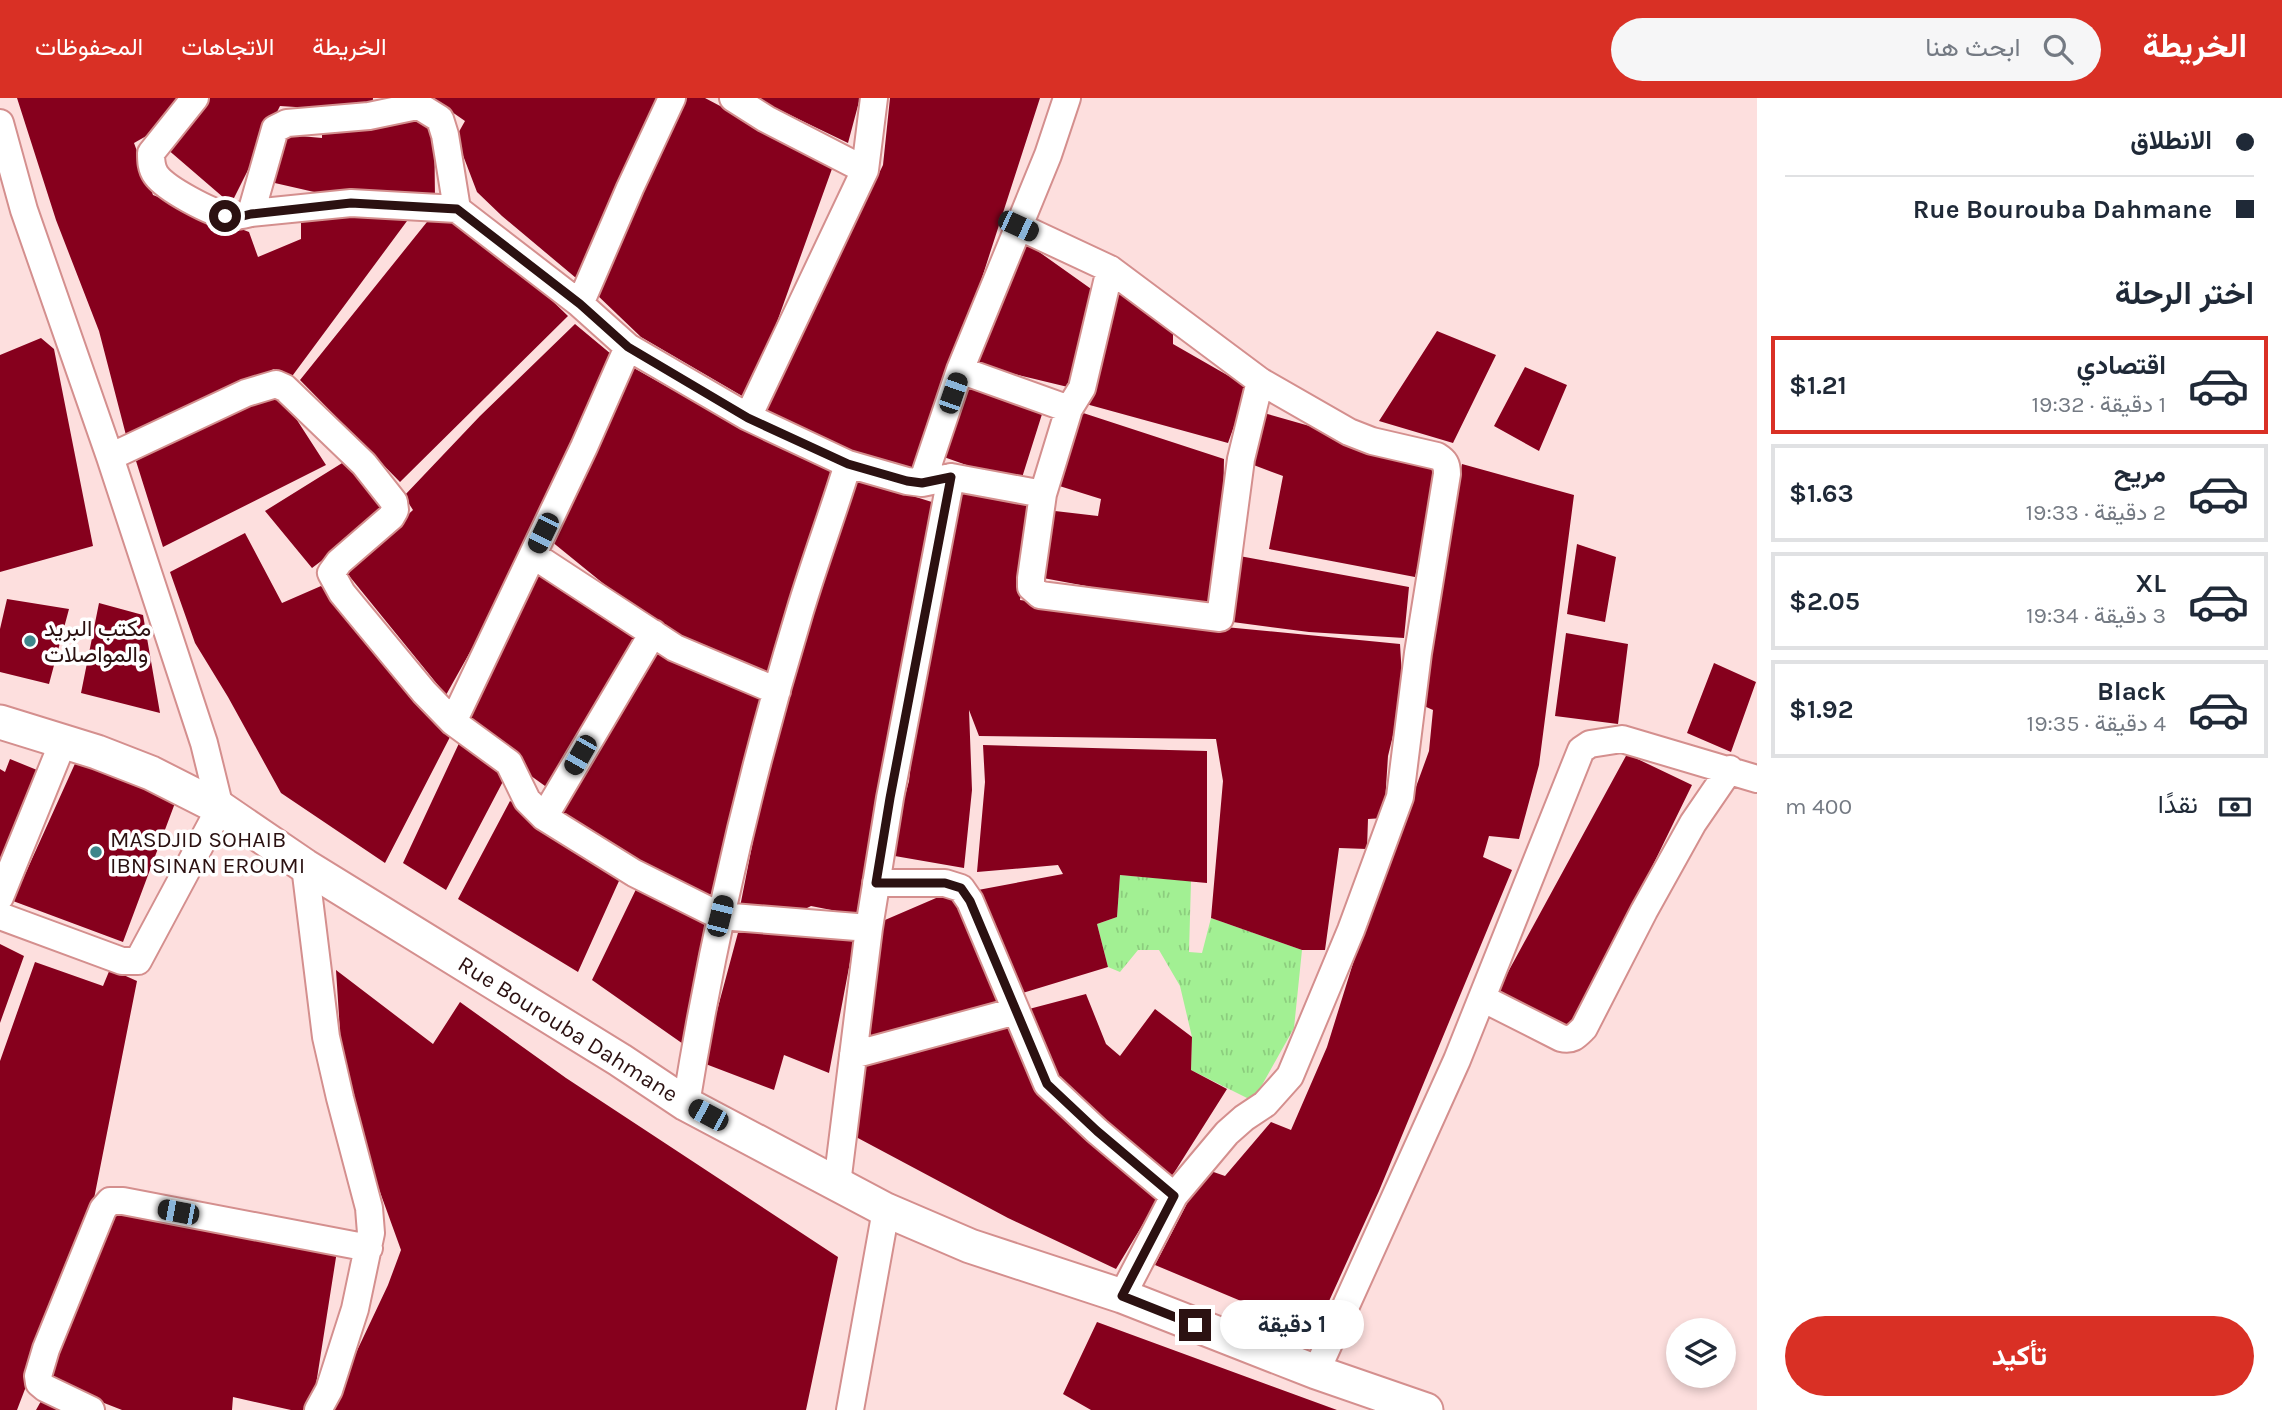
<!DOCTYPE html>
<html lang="ar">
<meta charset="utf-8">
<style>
:root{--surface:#fff;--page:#f6f6f7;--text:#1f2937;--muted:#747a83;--line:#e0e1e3;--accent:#d93025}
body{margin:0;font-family:Karla,Vazirmatn,sans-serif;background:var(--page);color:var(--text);direction:rtl;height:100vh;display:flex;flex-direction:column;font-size:26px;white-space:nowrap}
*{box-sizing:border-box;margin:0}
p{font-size:23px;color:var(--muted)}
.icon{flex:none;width:38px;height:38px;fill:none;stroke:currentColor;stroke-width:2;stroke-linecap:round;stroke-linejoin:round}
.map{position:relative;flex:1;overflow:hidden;direction:ltr}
.sheet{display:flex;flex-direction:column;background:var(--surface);width:525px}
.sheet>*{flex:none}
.guide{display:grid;align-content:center;height:154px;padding:0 28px;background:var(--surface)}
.fabs{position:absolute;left:1666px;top:1220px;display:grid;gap:14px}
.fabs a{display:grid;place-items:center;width:70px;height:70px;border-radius:50%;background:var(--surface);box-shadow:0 4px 10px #0003;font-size:35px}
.end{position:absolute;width:32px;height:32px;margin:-16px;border:9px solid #2b1111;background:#fff;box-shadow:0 0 0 4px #fff}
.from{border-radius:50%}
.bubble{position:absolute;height:49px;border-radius:24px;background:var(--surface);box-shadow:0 4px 10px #0003;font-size:23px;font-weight:700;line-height:49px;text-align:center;direction:rtl}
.car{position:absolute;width:21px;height:42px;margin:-21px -10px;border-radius:9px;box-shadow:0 0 5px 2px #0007;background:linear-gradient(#222 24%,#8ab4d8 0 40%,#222 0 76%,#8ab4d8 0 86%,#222 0)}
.guide b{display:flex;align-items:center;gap:24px;height:66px;font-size:26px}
.guide b+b{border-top:2px solid var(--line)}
.guide i{width:18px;height:18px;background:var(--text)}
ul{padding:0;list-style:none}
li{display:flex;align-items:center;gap:21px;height:98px;margin:0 14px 10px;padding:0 14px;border:4px solid var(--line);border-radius:0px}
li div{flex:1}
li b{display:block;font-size:26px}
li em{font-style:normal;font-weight:700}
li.current{border-color:var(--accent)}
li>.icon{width:63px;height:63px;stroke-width:1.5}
h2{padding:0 28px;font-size:32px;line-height:84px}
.pay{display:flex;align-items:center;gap:18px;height:77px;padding:0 28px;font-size:26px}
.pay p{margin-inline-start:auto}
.button{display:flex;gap:14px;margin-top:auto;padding:14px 28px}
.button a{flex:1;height:80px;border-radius:42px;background:var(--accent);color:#fff;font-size:28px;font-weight:700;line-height:80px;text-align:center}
header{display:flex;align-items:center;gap:42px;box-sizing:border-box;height:98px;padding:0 35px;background:var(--accent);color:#fff}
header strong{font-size:33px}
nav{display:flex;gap:38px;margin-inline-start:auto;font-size:24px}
.search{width:490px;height:63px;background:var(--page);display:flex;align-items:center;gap:18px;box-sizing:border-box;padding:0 24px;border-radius:38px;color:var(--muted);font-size:26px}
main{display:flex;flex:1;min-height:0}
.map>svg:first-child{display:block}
</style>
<header>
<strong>الخريطة</strong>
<div class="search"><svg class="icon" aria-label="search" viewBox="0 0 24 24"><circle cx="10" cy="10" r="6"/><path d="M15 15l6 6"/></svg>ابحث هنا</div>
<nav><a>الخريطة</a><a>الاتجاهات</a><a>المحفوظات</a></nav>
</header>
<main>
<section class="sheet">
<div class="guide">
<b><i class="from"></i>الانطلاق</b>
<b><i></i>Rue Bourouba Dahmane</b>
</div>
<h2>اختر الرحلة</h2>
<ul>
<li class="current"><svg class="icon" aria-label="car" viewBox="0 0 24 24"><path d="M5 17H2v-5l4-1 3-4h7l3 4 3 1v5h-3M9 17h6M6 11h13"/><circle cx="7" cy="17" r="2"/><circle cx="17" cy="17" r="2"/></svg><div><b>اقتصادي</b><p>1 دقيقة · 19:32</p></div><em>$1.21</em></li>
<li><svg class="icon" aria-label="car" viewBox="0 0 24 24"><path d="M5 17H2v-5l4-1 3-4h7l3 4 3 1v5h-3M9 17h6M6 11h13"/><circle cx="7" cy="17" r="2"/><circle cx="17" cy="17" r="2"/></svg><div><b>مريح</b><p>2 دقيقة · 19:33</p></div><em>$1.63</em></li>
<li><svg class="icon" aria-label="car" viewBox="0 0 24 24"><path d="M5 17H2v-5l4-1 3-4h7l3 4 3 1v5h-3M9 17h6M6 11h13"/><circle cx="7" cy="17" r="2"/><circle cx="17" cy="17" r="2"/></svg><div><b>XL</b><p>3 دقيقة · 19:34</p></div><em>$2.05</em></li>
<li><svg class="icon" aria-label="car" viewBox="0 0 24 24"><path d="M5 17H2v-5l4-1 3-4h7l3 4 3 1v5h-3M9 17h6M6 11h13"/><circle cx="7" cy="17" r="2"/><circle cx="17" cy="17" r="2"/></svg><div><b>Black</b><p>4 دقيقة · 19:35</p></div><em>$1.92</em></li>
</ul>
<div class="pay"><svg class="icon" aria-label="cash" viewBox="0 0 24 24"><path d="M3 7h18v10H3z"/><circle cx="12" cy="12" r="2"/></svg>نقدًا<p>400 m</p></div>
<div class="button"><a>تأكيد</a></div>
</section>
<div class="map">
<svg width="1757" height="1312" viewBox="0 0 1757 1312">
<defs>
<pattern id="park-tufts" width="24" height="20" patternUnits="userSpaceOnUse" patternTransform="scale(1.75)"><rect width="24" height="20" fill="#a2f093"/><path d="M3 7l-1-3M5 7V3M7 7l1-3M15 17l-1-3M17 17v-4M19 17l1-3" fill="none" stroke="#8ccd7e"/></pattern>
</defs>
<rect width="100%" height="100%" fill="#fddfde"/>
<!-- park -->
<path fill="url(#park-tufts)" d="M1120,777L1191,783L1189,854L1202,855L1211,820L1302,852L1294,930L1253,1003L1191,972L1192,939L1180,888L1159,852H1138L1120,874L1108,869L1097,826L1117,819Z"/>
<!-- building -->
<path fill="#86001d" d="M17,0H181L155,33L134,45L153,97L249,134L258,159L301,141V125L354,106L407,123L290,281L274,271L127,341L99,233L56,122Z
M206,0H373L372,14L280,8L231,106L166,50Z
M432,0H661L576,180L502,118L477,94L456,39L465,23Z
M683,0H705L833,68L749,302L641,239L595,195Z
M755,0H860L848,45Z
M890,0H1040L919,375L836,354L766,313L883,67Z
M434,21L435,101L323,96L266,83L278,36L322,40V29Z
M435,114L512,164L568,218L400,384L300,282Z
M1018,139L1094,193L1072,290L977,267Z
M1119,191L1173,232V246L1248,289L1228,345L1086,306Z
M575,226L611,256L527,452L446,597L346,474L413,412L404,398L480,318Z
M1437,233L1496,257L1453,345L1379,323Z
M41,240L54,251L93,448L0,474V257Z
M632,269L748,334L839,371L769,574L697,549L626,504L551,443Z
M1525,269L1567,287L1539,353L1494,328Z
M970,283L1043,313L1020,386L941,358Z
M275,288L326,367L163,449L136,363Z
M1074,312L1224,361L1221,513L1043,480L1055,413L1098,418L1101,401L1053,386Z
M1264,315L1443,366L1415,479L1269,451L1283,378L1251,366Z
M347,362L389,412L312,470L265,413Z
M1462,366L1574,397L1539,667L1519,741L1489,738L1483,759L1512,772L1379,1093L1315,1234L1155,1167L1205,1071L1225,1078L1271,1024L1291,1032L1327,949L1359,846L1429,653L1433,612L1424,608L1431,535Z
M849,378L935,405L862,818L811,808L799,814L740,809L773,641Z
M964,384L1036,404L1020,502L1225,529L1400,546L1403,596L1388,658L1384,720L1368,721L1367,751L1339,750L1325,852H1302L1211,820L1223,683L1216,641L979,638L969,612L972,692L964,770L889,757L909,683L919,591Z
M245,435L282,505L321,488L356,523L399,585L450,639L385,765L281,695L228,599L195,545L170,474Z
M1577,446L1616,459L1605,524L1567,516Z
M1234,457L1409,489L1404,540L1309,534L1225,523Z
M535,471L642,537L552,693L463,629Z
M7,501L69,511L49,586L0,574V531Z
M99,505L143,517L160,615L81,595Z
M1566,535L1628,546L1618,626L1555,618Z
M656,551L773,595L718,813L551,714Z
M1714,565L1756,584L1731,654L1687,635Z
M461,641L509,672L446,792L403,765Z
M983,647L1207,653V785L1120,777L1117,819L1097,826L1108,869L1016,897L978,792L1063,776L1058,767L977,774L985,684Z
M1627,656L1692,687L1571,935L1496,896Z
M78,659L175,705L123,844L13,803Z
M10,661L37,672L0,765V671L5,674Z
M510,703L623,774L578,874L458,801Z
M641,781L713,822L686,948L592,882Z
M957,791L1002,904L870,940L878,825Z
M739,831L854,843L829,975L784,957L774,992L703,965Z
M0,846L24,858L0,925Z
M35,864L103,888L110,871L137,883L90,1121L17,1312H0V963Z
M336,872L433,946L460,904L566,980L838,1159L806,1312H329L388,1187L401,1152L376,1083L349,997L342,964Z
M1086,896L1106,946L1120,958L1155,911L1192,939L1191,972L1227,991L1167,1086L1049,977L1029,911Z
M1014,927L1158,1101L1116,1171L1008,1120L856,1039L861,964Z
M113,1106L337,1153L312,1312H291L233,1299L232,1312H122L48,1283Z
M1097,1224L1337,1312H1091L1063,1296Z
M45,1296L74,1312H36Z"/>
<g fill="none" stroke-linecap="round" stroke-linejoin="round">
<!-- minor casing -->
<g stroke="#d48f8e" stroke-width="30">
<path id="minor" d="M195,0L151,55C151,62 151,70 156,77C166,91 211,115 229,118C237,119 243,117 251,115L351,105L457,111
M406,0L440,21L445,37L457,111L580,206L628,249L748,319L848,366L907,383L922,385L951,379L1043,396
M733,0L766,21L865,72
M0,25L24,112L110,359L204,645L220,710L138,863H122L0,818
M251,115L275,31L287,25L369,18L417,8
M1018,128L1110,171L1260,283L1349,334L1372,343L1437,358C1445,363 1447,366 1447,376L1418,555L1400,699L1351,832L1290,978L1265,1006L1244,1020L1227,1035L1174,1098L1122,1198
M1110,171L1082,290L1069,311L1043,396L1031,480V489L1040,497L1220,520L1241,361L1260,283
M580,206L630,90L672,0
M960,272L1069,311
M748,319L865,72L874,0
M110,359L246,295L276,286L285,290L364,366L394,404L395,412L391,419L339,464L331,475L342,495L424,594L453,624L509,665L527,702L544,719L634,775L720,818L869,830
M922,385L960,272L1048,57L1067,0
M533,457L675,550L777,593
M453,624L584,349L628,249
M544,719L653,535
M305,768L326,939L340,1000L369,1110L371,1135L355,1211L329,1292L318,1312
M876,785H945L961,790L970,803L1047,986L1097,1033L1174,1098
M0,799L63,644
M1482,900L1561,940C1572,943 1576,938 1584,930L1644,813L1693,725L1730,671
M853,957L1016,913
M686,1006C713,839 751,674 800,513C815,463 833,415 848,366
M837,1086L869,830L890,700L951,379
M1316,1274L1457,962L1581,652L1590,646L1622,641L1757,681
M91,1312L45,1290L39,1285L38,1278L46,1251L103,1111L110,1103H123L369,1150
M850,1312L886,1112"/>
</g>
<!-- tertiary casing -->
<g stroke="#d48f8e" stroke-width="37">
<path id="tertiary" d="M0,624L97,654L151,675L220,710L305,768L620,962L686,1006L886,1112L970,1148L1122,1198L1316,1274L1426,1312"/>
</g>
<!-- minor -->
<use href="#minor" stroke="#fff" stroke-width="26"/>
<!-- tertiary -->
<use href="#tertiary" stroke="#fff" stroke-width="33"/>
</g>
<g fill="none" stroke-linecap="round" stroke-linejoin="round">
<!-- route -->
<path stroke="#2b1111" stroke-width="9" d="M225,118L239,119L251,116L351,105L457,111L580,206L628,249L748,320L848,366L907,383L922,385L951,379L890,700L876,785H945L961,790L970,803L1047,986L1097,1033L1174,1098L1122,1198L1195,1227"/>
</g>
<!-- markers -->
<g fill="#3e868b" stroke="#fff" stroke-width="2.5">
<circle cx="30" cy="543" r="7"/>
<circle cx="96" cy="754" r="7"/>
</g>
<g text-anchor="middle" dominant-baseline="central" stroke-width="7" stroke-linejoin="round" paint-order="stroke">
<!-- poi labels -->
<g font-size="23" fill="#2b1111" stroke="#fff" text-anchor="start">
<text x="44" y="530">مكتب البريد<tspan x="44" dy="26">والمواصلات</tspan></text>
<text x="110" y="741">MASDJID SOHAIB<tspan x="110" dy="26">IBN SINAN EROUMI</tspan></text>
</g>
<!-- street labels -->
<g font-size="23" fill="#2b1111" stroke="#fff">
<text transform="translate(568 931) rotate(32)">Rue Bourouba Dahmane</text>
</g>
</g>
</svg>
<div class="fabs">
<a><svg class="icon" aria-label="layers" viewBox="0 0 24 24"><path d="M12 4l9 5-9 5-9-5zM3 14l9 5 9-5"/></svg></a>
</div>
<i class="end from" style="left:225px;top:118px"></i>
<i class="end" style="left:1195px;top:1227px"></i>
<div class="bubble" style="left:1220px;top:1202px;width:144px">1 دقيقة</div>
<i class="car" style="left:1018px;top:128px;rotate:115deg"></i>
<i class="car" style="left:953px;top:295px;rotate:19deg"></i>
<i class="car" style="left:543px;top:435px;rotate:206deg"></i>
<i class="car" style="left:580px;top:657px;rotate:210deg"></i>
<i class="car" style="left:720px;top:818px;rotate:14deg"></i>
<i class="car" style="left:708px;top:1017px;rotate:298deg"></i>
<i class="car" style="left:178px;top:1114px;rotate:281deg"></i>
</div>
</main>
